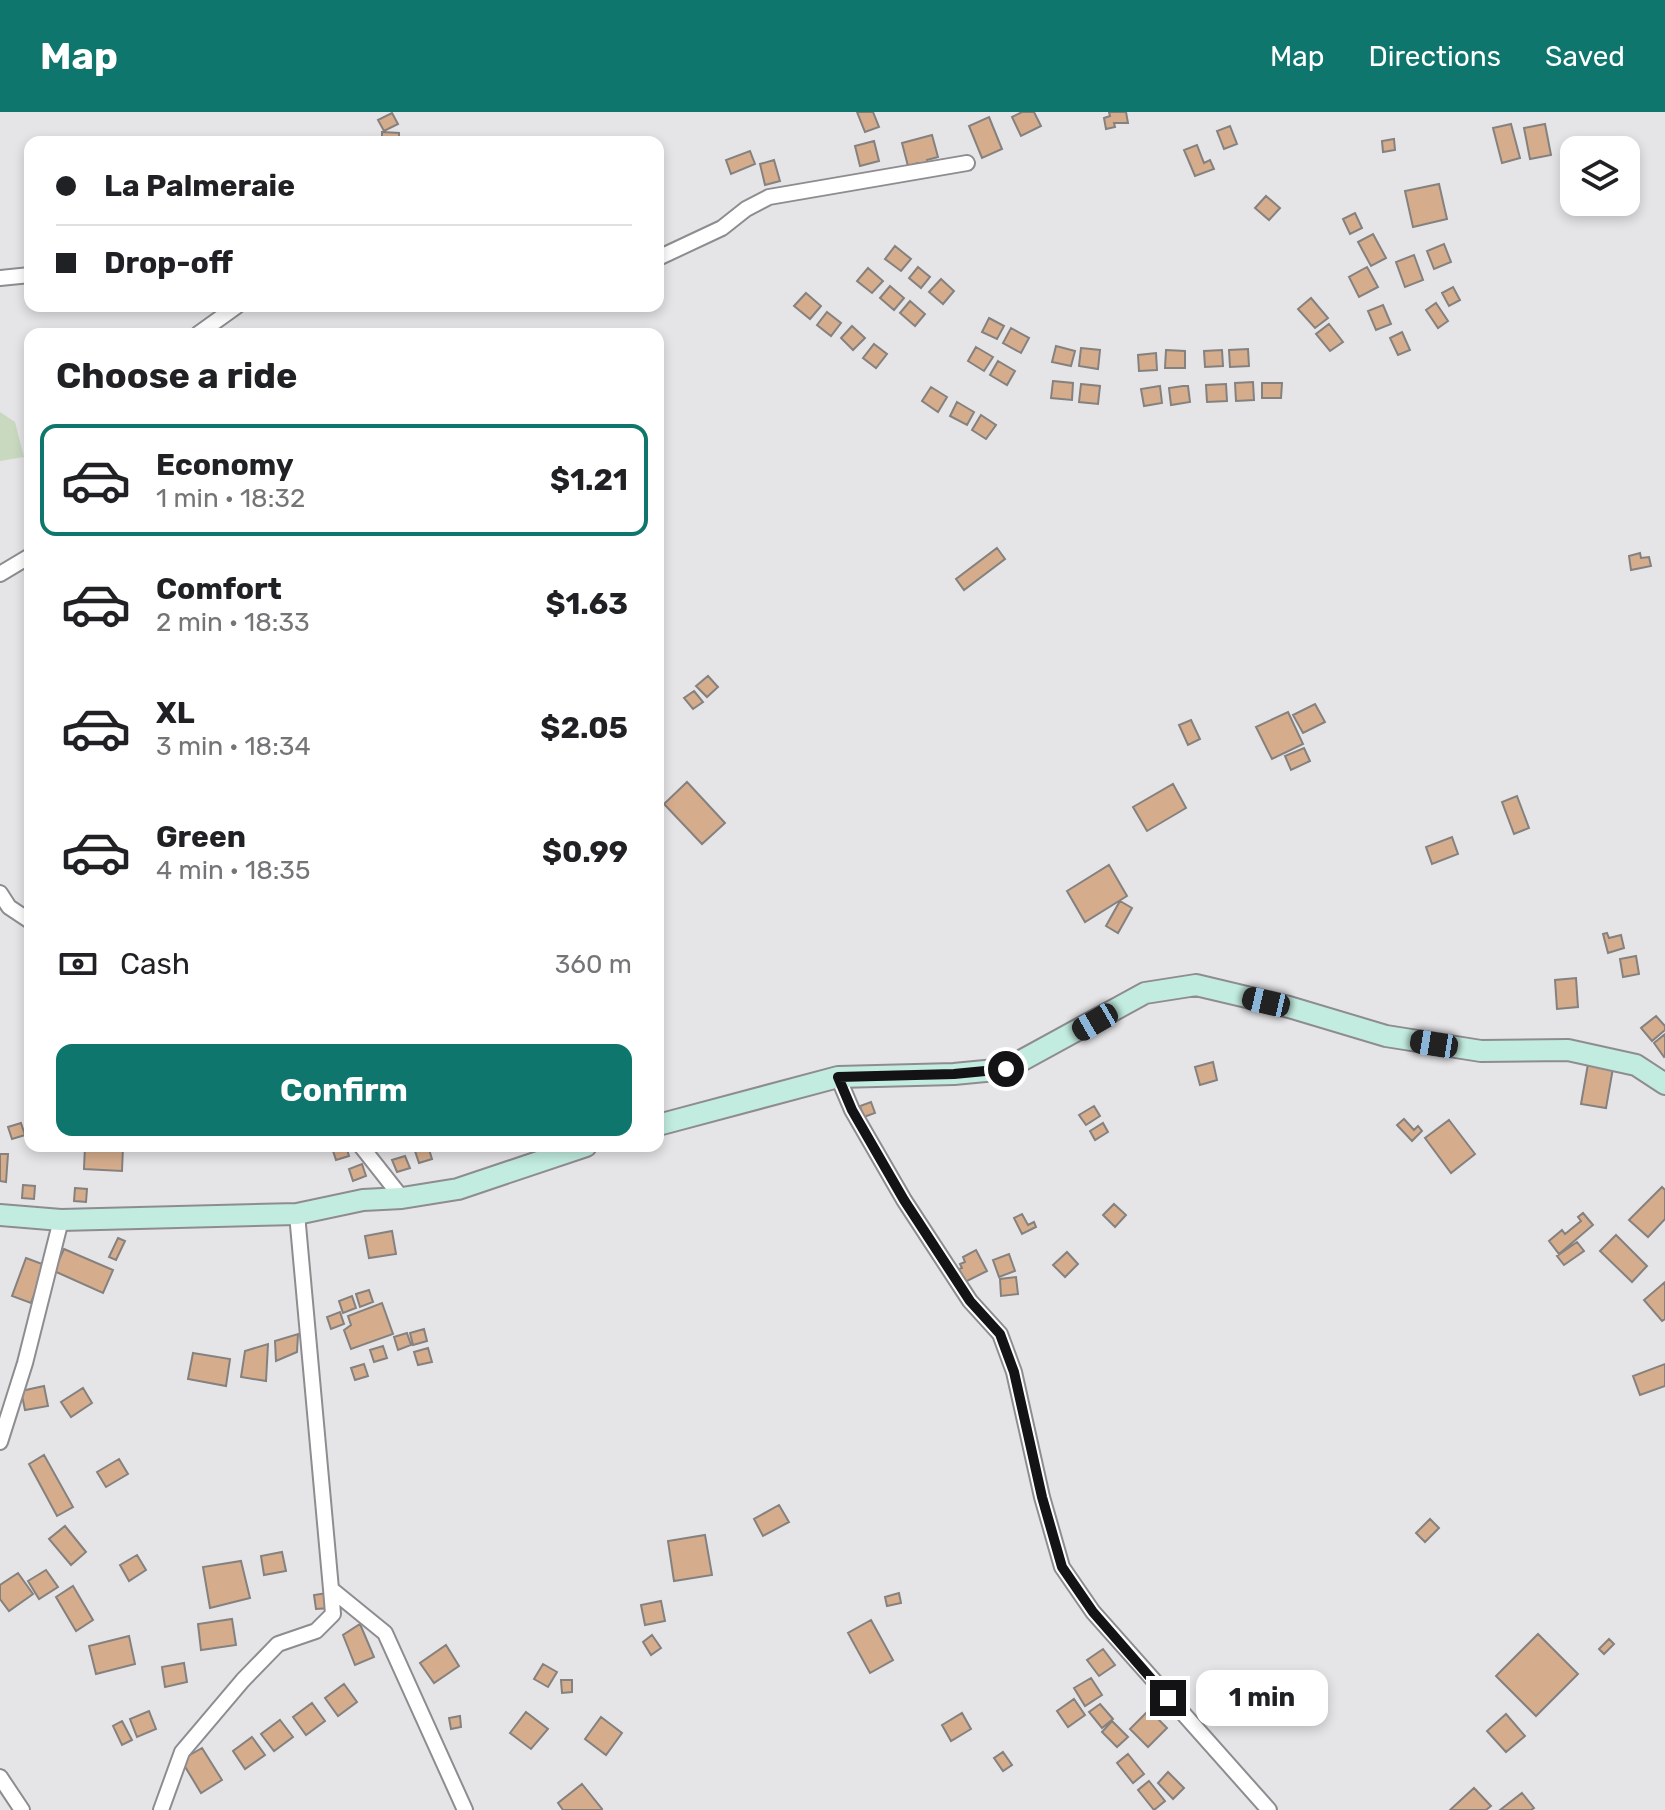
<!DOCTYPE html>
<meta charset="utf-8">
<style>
:root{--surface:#fff;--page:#f2f2f2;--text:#202124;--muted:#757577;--line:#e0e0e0;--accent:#0f766e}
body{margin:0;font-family:Rubik,sans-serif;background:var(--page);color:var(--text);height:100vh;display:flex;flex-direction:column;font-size:30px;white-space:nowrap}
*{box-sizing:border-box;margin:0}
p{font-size:26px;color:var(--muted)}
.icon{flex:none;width:44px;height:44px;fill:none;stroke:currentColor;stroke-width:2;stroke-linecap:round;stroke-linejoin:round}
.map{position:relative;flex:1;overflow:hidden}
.side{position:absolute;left:24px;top:216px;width:640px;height:824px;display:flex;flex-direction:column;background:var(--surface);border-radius:16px;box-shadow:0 4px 12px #0003}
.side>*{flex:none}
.top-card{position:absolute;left:24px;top:24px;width:640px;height:176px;border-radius:16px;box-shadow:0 4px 12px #0003;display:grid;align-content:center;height:176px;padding:0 32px;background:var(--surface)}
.tools{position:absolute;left:1560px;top:24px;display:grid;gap:16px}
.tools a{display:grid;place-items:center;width:80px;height:80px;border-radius:16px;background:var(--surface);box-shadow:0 4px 12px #0003;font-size:40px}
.end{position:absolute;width:36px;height:36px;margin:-18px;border:10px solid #131214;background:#fff;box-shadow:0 0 0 4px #fff}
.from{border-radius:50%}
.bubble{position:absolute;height:56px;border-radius:16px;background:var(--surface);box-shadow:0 4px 12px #0003;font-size:26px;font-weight:700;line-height:56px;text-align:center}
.car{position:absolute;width:24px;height:48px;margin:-24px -12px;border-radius:10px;box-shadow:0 0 6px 2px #0007;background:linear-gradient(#222 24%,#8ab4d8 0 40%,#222 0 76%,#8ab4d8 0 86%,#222 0)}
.top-card b{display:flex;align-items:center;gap:28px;height:76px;font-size:30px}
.top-card b+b{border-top:2px solid var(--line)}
.top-card i{width:20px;height:20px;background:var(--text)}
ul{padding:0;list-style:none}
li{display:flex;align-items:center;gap:24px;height:112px;margin:0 16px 12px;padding:0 16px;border:4px solid transparent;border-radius:16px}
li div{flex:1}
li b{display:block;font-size:30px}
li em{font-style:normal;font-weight:700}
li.selected{border-color:var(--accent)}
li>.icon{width:72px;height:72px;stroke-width:1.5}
h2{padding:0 32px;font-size:36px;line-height:96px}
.pay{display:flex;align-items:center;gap:20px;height:88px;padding:0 32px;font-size:30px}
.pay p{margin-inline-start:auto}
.cta{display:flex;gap:16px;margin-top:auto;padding:16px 32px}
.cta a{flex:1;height:92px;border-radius:16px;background:var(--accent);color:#fff;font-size:32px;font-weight:700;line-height:92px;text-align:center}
header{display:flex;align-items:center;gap:48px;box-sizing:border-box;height:112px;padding:0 40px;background:var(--accent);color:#fff}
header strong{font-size:38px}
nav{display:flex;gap:44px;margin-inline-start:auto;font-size:28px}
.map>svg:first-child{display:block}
</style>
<header>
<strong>Map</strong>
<nav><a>Map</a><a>Directions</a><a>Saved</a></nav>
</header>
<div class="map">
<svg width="1665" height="1698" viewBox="0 0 1665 1698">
<rect width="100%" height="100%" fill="#e5e4e7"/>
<!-- green -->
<path fill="#c9d9c0" d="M0,300L15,310L24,345L0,349Z"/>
<!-- building -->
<path fill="#d5ad8d" stroke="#85817f" stroke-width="2" d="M857,0H873L879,15L865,20Z
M1022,0H1034L1041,14L1021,24L1012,5Z
M1109,0H1126L1128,11H1114L1115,15L1106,17L1104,6L1110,4Z
M392,1L398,12L384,19L378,8Z
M989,5L1002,37L982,46L969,14Z
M1511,12L1520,46L1502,51L1493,16Z
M1545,12L1551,43L1530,47L1524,16Z
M1230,14L1237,32L1224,37L1217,19Z
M382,20L399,21V30H382Z
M932,23L938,45L927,48L928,52L919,55L918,51L908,54L902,31Z
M1394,27L1395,38L1383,40L1382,29Z
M874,29L879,49L860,54L855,34Z
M1197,33L1204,51L1210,48L1214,57L1195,64L1184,38Z
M750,39L755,52L731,62L726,48Z
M774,48L780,69L765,73L760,52Z
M1439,72L1447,107L1413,115L1405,79Z
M1266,84L1280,96L1269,108L1255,96Z
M1355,101L1362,116L1350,122L1343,107Z
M1373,122L1386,146L1371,154L1358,130Z
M1444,132L1451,150L1434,157L1427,139Z
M895,134L911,147L901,159L885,147Z
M1414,143L1423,168L1405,175L1396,150Z
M918,155L930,165L921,176L909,166Z
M1367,155L1378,175L1359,185L1349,165Z
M868,156L883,169L872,181L857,169Z
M941,167L954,179L943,192L929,180Z
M890,174L904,186L894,198L880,186Z
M1453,175L1460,188L1449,194L1442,181Z
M806,181L821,194L810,207L794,194Z
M1311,186L1328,206L1315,216L1298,197Z
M910,189L925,202L915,214L900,201Z
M1436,191L1448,209L1438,216L1426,198Z
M1383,193L1391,212L1376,218L1368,199Z
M827,200L841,211L831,224L817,213Z
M989,206L1004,214L997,227L982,220Z
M1329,212L1343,230L1330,239L1316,222Z
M852,214L865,226L853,238L841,226Z
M1011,216L1029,226L1021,241L1003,231Z
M1402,220L1410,238L1398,243L1390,226Z
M874,232L887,242L876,256L863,246Z
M1056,234L1075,239L1071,254L1052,250Z
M976,235L993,245L984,259L968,249Z
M1081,236L1100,238L1098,257L1079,254Z
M1248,237L1249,254L1230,255L1229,238Z
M1166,238L1185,239V256H1165Z
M1222,238L1223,254L1205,255L1204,239Z
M1156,241L1157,258L1139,259L1138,243Z
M998,249L1015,259L1007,273L990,263Z
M1053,269L1073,271L1072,288L1051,286Z
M1253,270L1254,288L1236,289L1235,271Z
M1262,271H1282L1281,286H1262Z
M1081,272L1100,274L1098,292L1079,290Z
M1226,272L1227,289L1207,290L1206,273Z
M1160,274L1162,291L1144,294L1141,277Z
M1183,274H1188L1190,290L1171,293L1169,276Z
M931,275L947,285L938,300L922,289Z
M957,290L974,300L967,313L950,304Z
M981,303L996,313L986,327L972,318Z
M997,436L1005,447L964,478L956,467Z
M1640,441L1641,446L1649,445L1651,454L1631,458L1629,444Z
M708,564L718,575L707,585L696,574Z
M694,579L703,590L693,597L684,586Z
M1315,592L1325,610L1303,621L1293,603Z
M1288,600L1303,632L1272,647L1256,615Z
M1191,608L1200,627L1188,633L1179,613Z
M1304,636L1310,649L1291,658L1285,644Z
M687,670L725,711L702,732L664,692Z
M1173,672L1186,696L1147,719L1133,695Z
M1517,684L1529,716L1514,722L1502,690Z
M1452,725L1458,742L1432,752L1426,735Z
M1109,753L1127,784L1085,810L1067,779Z
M1120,789L1132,796L1118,821L1106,814Z
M1607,821L1609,826L1621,823L1624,836L1608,841L1603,822Z
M1636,844L1639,862L1623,865L1620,847Z
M1576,866L1578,895L1557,897L1555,868Z
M1656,904L1665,914V918L1652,929L1641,916Z
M1665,922V944L1664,945L1654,931Z
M1213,950L1217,968L1200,973L1195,955Z
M1588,952L1613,956L1606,996L1581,992Z
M871,990L875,1001L864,1005L860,994Z
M1094,994L1100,1004L1086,1013L1079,1003Z
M1404,1007L1414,1018L1418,1014L1422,1019L1412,1029L1397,1013Z
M1449,1008L1475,1042L1451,1061L1425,1026Z
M21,1011L25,1023L12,1027L8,1015Z
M1103,1011L1108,1020L1095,1028L1090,1019Z
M85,1034H123L122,1059L84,1057Z
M339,1034H346L349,1044L336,1048L332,1036Z
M428,1034L432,1047L419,1051L415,1039Z
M0,1042H8L6,1070L0,1069Z
M405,1044L410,1056L397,1060L392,1048Z
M362,1052L366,1064L353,1069L349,1057Z
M23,1073L35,1074L34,1087L22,1086Z
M1662,1075L1665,1078V1107L1648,1125L1629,1108Z
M75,1076L87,1077L86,1090L74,1089Z
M1114,1092L1126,1103L1115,1115L1103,1103Z
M1583,1101L1593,1113L1559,1142L1549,1129L1562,1118L1565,1122L1581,1109L1578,1105Z
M1022,1102L1028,1113L1034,1110L1036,1115L1022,1122L1014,1106Z
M392,1119L396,1142L369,1146L365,1124Z
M1616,1123L1647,1154L1632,1170L1600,1139Z
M118,1126L125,1129L116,1148L109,1145Z
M1577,1130L1584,1139L1564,1153L1557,1144Z
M64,1137L113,1158L103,1181L54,1159Z
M976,1138L987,1159L965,1170L959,1157L962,1156L960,1152L965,1150L963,1145Z
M1067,1140L1078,1152L1065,1165L1053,1153Z
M1009,1142L1015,1159L999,1165L993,1148Z
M26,1146L45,1153L31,1191L12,1184Z
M1016,1165L1018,1182L1001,1184L1000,1167Z
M1665,1170V1207L1662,1209L1644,1188Z
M369,1178L373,1190L360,1195L356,1182Z
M352,1184L356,1196L343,1201L339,1189Z
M382,1191L393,1222L351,1237L344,1218L351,1213L348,1204Z
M340,1200L344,1212L331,1217L327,1205Z
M424,1217L427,1229L413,1233L410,1221Z
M407,1221L411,1233L398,1238L394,1225Z
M298,1222L297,1240L276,1249L275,1229Z
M268,1232L266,1269L241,1265L245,1239Z
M383,1234L387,1246L374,1250L370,1238Z
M428,1236L432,1250L418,1253L414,1240Z
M193,1241L230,1247L226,1274L188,1267Z
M364,1252L368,1264L355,1268L351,1256Z
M1665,1252V1274L1640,1283L1633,1264Z
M44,1274L48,1294L25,1298L21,1279Z
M83,1276L92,1291L71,1305L61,1290Z
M44,1343L73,1395L57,1404L29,1352Z
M119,1347L128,1362L106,1375L97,1360Z
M779,1393L789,1410L763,1424L754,1407Z
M1430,1407L1439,1416L1425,1430L1416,1421Z
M65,1414L86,1440L71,1453L49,1427Z
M705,1423L712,1463L674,1469L668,1429Z
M282,1440L286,1459L264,1463L261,1444Z
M137,1443L146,1458L129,1469L120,1453Z
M241,1449L250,1486L210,1496L203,1455Z
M46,1458L58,1475L39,1487L28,1469Z
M18,1461L33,1482L9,1499L0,1487V1473Z
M73,1474L93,1508L76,1519L56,1485Z
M328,1481L330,1496L316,1497L314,1483Z
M899,1481L901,1491L887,1494L885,1485Z
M661,1489L665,1509L645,1513L641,1493Z
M232,1507L236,1533L201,1538L198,1512Z
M871,1508L893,1548L870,1561L848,1521Z
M360,1512L374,1545L355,1553L343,1523Z
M1538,1522L1578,1562L1536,1604L1496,1564Z
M652,1523L661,1536L651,1543L643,1530Z
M129,1524L135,1552L96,1562L89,1534Z
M1609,1527L1614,1532L1604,1542L1599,1537Z
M446,1533L459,1554L434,1571L420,1551Z
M1103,1537L1115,1553L1099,1564L1087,1548Z
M184,1551L187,1570L165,1575L162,1555Z
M543,1552L557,1560L548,1575L534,1567Z
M1091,1566L1102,1583L1085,1594L1074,1576Z
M561,1568H572V1580L562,1581Z
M344,1572L357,1590L338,1604L325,1586Z
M1074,1587L1085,1603L1068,1615L1057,1599Z
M312,1591L325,1609L306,1623L293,1605Z
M1100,1592L1113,1607L1102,1616L1089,1600Z
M1149,1598L1167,1616L1148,1635L1130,1617Z
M149,1599L156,1617L137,1625L130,1607Z
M526,1600L548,1617L531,1637L510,1621Z
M962,1601L971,1617L951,1629L942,1613Z
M1506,1602L1525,1624L1506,1640L1487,1619Z
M460,1604L461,1615L451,1617L449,1606Z
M601,1605L622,1621L606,1643L585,1627Z
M280,1608L293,1625L274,1639L261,1622Z
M122,1609L132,1628L122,1633L113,1614Z
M1112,1609L1128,1625L1117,1635L1102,1620Z
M252,1625L265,1643L245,1657L233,1639Z
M202,1636L222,1668L201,1681L181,1648Z
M1003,1640L1012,1653L1003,1659L994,1646Z
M1128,1642L1144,1662L1133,1671L1117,1651Z
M1168,1660L1184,1676L1173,1687L1158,1671Z
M1149,1669L1165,1689L1154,1698L1138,1678Z
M582,1672L602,1697L601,1698H563L558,1691Z
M1474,1676L1491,1694L1486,1698H1450Z
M1522,1681L1534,1696L1531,1698H1500Z"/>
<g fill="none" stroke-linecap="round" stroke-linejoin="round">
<!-- street casing -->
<g stroke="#8e8c90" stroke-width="18">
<path id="street" d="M658,146L722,116L746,97L769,85L967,51
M0,166L30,163
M198,222L237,194
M0,462L30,444
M0,781L9,795L30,809
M838,965L852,998L904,1088L970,1189L1000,1222L1014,1260L1042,1385L1062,1455L1093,1500L1269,1698
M361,1034L402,1086
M297,1102L331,1477L385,1521L465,1698
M0,1330L25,1251L61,1108
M0,1665L22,1698
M161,1698L182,1640L243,1568L278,1532L316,1519L333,1502L331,1477"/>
</g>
<!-- secondary casing -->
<g stroke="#8e8c90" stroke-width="24">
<path id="secondary" d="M658,1013L838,965L954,962L1006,957L1145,881L1196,873L1289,895L1386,924L1481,939L1568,938L1636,953L1665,972
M0,1103L61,1108L297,1102L363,1088L402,1086L458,1077L586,1034"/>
</g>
<!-- street -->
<use href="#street" stroke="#fff" stroke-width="14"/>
<!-- secondary -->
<use href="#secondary" stroke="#c2ecdf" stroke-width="20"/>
</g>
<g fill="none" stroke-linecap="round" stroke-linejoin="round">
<!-- route -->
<path stroke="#131214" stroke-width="10" d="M1006,957L954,962L838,965L852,998L904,1088L970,1189L1000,1222L1014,1260L1042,1385L1062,1455L1093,1500L1168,1586"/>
</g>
</svg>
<div class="tools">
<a><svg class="icon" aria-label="layers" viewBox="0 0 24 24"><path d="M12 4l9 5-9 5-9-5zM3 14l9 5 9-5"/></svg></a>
</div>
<i class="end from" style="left:1006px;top:957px"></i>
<i class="end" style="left:1168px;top:1586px"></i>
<div class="bubble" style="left:1196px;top:1558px;width:132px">1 min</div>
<i class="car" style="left:1266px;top:890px;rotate:283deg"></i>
<i class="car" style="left:1095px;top:910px;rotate:240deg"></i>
<i class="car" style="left:1434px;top:932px;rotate:279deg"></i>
<div class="top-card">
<b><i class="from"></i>La Palmeraie</b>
<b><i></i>Drop-off</b>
</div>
<section class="side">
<h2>Choose a ride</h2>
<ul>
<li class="selected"><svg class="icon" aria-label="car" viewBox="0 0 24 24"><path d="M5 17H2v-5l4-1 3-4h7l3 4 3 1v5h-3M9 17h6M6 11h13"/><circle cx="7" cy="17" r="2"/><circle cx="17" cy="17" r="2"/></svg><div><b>Economy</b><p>1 min · 18:32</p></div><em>$1.21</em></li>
<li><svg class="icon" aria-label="car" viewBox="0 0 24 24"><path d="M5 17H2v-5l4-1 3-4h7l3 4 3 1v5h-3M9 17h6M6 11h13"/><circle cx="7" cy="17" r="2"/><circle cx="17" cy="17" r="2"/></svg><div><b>Comfort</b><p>2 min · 18:33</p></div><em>$1.63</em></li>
<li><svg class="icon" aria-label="car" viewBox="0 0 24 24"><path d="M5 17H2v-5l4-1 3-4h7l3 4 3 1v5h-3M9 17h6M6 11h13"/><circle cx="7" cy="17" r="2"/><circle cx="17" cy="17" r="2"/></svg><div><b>XL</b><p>3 min · 18:34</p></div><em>$2.05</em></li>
<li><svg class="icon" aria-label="car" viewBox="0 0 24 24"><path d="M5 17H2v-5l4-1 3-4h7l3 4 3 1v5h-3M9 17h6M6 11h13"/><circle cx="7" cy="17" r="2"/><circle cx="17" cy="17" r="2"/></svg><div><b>Green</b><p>4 min · 18:35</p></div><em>$0.99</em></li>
</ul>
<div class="pay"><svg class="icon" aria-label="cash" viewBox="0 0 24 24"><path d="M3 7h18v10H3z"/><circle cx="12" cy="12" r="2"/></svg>Cash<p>360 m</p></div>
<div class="cta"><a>Confirm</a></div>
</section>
</div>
